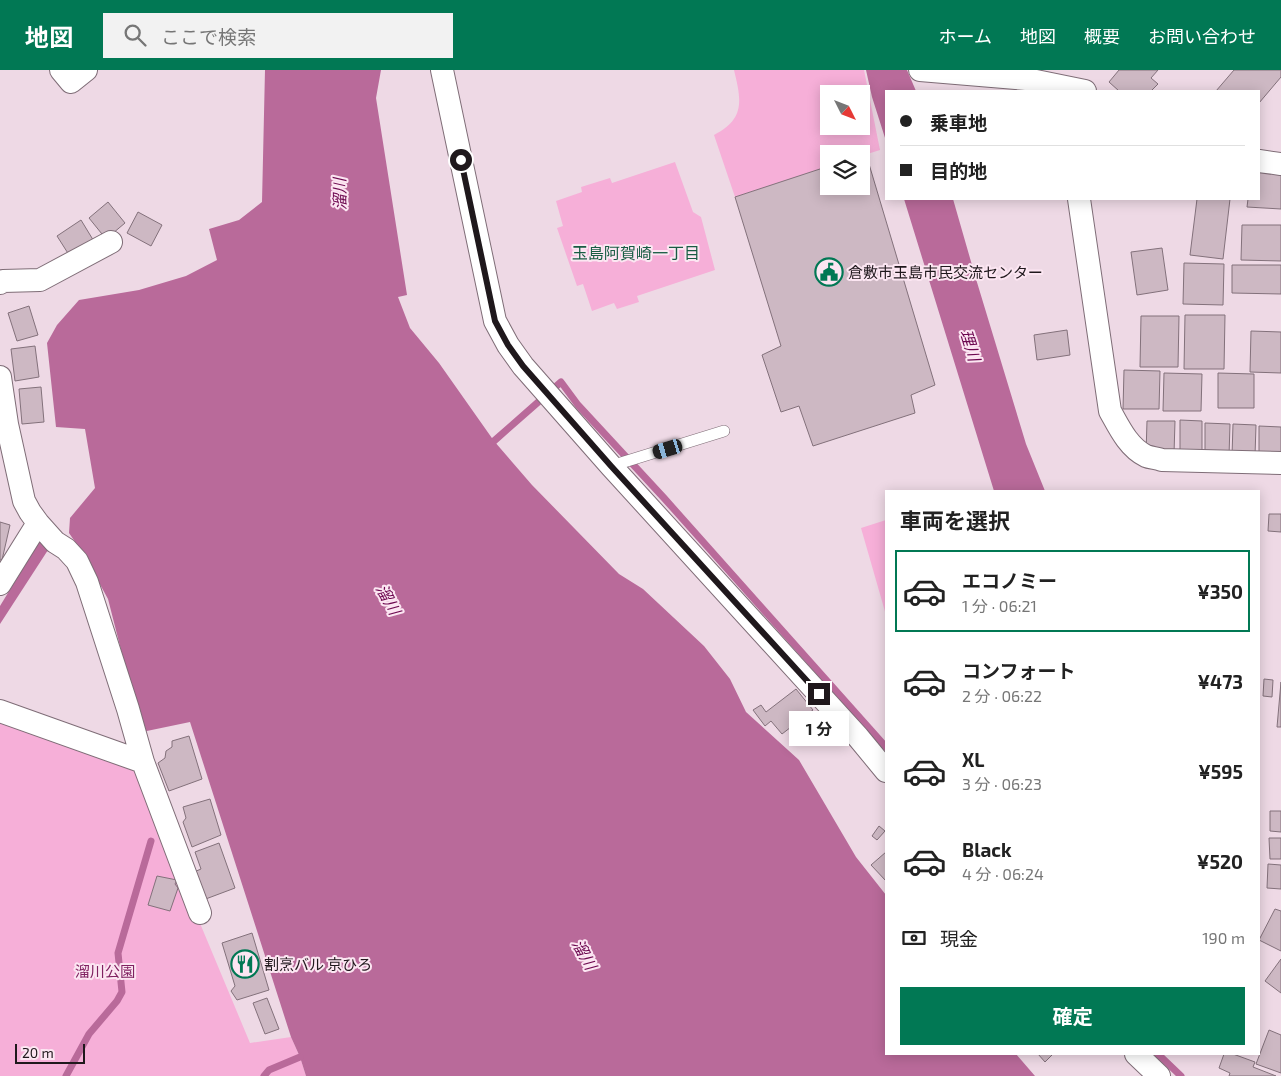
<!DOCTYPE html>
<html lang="ja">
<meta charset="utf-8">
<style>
:root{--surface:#fff;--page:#f2f2f2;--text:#222;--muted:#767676;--line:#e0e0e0;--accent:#017854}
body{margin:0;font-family:"Exo 2","Noto Sans JP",sans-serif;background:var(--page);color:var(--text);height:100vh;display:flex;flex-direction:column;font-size:19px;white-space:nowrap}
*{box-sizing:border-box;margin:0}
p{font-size:16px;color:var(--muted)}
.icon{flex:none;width:28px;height:28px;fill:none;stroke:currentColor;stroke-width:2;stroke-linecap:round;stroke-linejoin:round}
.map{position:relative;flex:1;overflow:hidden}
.sheet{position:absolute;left:885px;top:420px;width:375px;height:565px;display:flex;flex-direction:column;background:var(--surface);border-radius:0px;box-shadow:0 2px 12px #0003}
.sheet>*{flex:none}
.hud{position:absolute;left:885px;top:20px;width:375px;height:110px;border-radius:0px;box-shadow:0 2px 12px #0003;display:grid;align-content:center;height:110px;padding:0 15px;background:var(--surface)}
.needle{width:32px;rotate:132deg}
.tools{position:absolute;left:820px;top:15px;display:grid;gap:10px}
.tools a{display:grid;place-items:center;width:50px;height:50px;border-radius:0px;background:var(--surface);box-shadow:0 2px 12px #0003;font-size:25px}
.scale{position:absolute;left:15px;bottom:12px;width:70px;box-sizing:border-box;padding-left:5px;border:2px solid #1f181c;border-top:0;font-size:14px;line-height:18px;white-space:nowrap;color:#1f181c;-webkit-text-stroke:4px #fce6f2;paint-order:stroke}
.end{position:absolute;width:22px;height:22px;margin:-11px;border:6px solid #1f181c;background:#fff;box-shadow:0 0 0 2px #fff}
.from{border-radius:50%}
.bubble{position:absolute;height:35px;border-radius:0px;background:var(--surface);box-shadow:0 2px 12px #0003;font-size:16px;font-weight:700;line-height:35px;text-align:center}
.car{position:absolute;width:15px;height:30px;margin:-15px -8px;border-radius:6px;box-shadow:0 0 4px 1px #0007;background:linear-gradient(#222 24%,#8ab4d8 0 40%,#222 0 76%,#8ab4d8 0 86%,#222 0)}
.hud b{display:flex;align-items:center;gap:18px;height:48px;font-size:19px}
.hud b+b{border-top:1px solid var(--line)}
.hud i{width:12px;height:12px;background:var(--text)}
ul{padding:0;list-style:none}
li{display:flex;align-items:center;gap:15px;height:82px;margin:0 10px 8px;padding:0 5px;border:2px solid transparent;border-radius:0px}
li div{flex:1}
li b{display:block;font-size:19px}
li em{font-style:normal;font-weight:700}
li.active{border-color:var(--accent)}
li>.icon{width:45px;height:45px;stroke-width:1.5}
h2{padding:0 15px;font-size:22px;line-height:60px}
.pay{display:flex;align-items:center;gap:12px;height:55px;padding:0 15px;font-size:19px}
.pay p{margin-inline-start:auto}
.primary-button{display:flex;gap:10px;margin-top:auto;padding:10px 15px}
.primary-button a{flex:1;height:58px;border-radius:0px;background:var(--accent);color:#fff;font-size:20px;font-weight:700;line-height:58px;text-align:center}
header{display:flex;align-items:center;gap:30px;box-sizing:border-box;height:70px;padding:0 25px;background:var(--accent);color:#fff}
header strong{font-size:24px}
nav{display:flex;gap:28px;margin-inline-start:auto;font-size:18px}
.search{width:350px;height:45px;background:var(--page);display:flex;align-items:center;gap:12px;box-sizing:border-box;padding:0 18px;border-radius:0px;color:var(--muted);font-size:19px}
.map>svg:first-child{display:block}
</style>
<header>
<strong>地図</strong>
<div class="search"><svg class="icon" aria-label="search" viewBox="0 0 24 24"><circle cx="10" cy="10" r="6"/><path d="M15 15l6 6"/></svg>ここで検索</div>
<nav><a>ホーム</a><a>地図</a><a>概要</a><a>お問い合わせ</a></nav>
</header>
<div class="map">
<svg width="1281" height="1006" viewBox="0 0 1281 1006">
<rect width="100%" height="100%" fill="#eed9e5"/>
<!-- green -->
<path fill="#f6afd8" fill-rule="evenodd" d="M734,0H864L880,80L861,86V84H829V96L735,127L714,65C746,49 741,29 734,0ZM829,24H861V56H829Z
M675,92L693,142L701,147L715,200L637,226L639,232L617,239L614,233L592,241L583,214L577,216L557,158L563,156L556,131L582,122L581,117L610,108L612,113Z
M886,450V545L861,458Z
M0,651L136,700L250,973L291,967L300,987L306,1006H0Z"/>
<!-- water -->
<path fill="#b96a9a" d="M265,0H381L376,28L407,225L398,227L410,258L439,293L494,371L532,415L619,504L643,519L704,576L730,609L746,642L799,690L856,787L886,825V984H1016L1035,1006H306L300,987L291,967L190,652L142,662L108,529L84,485L69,463L70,448L95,418L85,359L56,357L47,273L57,255L79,230L139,220L186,206L217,190L209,159L239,150L262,132Z
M866,0H907L916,21H886V71L872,27Z
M904,129H953L976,209L1026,374L1045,421H994Z
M42,467L48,480L0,554V536Z"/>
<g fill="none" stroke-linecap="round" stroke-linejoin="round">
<!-- stream -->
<path stroke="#b96a9a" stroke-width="7" d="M494,371L561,312L578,335L664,428L886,677
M1158,984L1181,1006
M66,1006L89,964L117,931L122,922L118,883L151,771
M264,1006L269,1000L300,987"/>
</g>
<!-- building -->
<path fill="#cdb8c3" stroke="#83717b" d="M1119,0H1158L1151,8L1158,14L1151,21H1119L1109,12Z
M1234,0H1281V7L1259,33V21H1216Z
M866,84L935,315L911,325L915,343L813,376L799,336L781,342L762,285L781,276L735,127L829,96V116H861V86Z
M1259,102L1281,103V139L1247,137L1248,129H1259Z
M1197,129H1230L1223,189L1190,185Z
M108,132L125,153L106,169L89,148Z
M138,142L162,155L151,176L127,163Z
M81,150L95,173L71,188L57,166Z
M1242,155H1281V191L1241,190Z
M1162,178L1168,220L1137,225L1131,182Z
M1184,193L1224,194L1223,235L1183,234Z
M1232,195H1281V224L1232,223Z
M29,236L38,265L17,271L8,243Z
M1185,245H1225L1224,299H1184Z
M1141,246H1179L1178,297H1140Z
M1067,260L1070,285L1037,290L1034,265Z
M1251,261L1281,262V303L1250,302Z
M35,276L39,307L15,311L11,279Z
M1124,300L1160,301L1159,339H1123Z
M1164,303L1202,304L1201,341H1163Z
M1218,303L1254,304V338H1218Z
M41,317L44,352L22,354L19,319Z
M1180,350L1202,351V385L1180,384Z
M1147,351H1175L1174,384H1146Z
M1205,353L1230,354L1229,386H1205Z
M1233,354L1256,355L1255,386H1232Z
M1259,356L1281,357V387H1259Z
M1269,444H1281V462L1268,461Z
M0,452L10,455L2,490H0Z
M1264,609L1273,610L1272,627L1263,626Z
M1281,612V657H1277Z
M796,619L813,640L782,664L771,651L765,656L753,640L761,635L766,642Z
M189,666L202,709L169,721L158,693L165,688L166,681L172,677V671Z
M210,729L221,765L192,777L183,752L186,748L183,737Z
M1270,741H1281V762L1270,761Z
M879,756L885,761L877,770L872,766Z
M1269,768H1281V789H1270Z
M219,773L235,818L203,830L194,802L201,799L195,782Z
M886,782V811L871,795Z
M1268,794L1281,795V819L1267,818Z
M157,806L177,810L175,814L178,818L170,841L148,835Z
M1275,839L1281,841V881L1259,870Z
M252,863L269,920L237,930L231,921L235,916L222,873Z
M1281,889V923L1265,911Z
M267,928L279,959L265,964L253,933Z
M1269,960L1281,965V1003L1256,994Z
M1038,984H1053L1045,992Z
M1224,984H1233L1255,992L1253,997L1276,1006H1229L1230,1003L1219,998Z"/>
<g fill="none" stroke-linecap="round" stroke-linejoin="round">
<!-- lane casing -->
<g stroke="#7f6d77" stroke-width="12">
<path id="lane" d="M611,396L724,361"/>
</g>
<!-- street casing -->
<g stroke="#7f6d77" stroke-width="24">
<path id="street" d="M61,0L71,12L86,0
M442,0L495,251L508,275L523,296L611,396L858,667L886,701
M920,0L1026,9
M1025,0L1026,9L1085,21
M1259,91L1281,94
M1079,129L1110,341C1119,357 1128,377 1146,386C1151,388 1157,388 1162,390L1281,393
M0,213L3,211L40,210L111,172
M0,307L7,354L0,351
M7,354L24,431L30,442L38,453
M0,514L38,453L55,472L66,479L77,491L87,512L128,639L143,692
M0,641L143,692L200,843
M1136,984L1159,1006"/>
</g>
<!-- lane -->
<use href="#lane" stroke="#fff" stroke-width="11"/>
<!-- street -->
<use href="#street" stroke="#fff" stroke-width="22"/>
</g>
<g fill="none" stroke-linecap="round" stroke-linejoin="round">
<!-- route -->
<path stroke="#1f181c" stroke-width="6" d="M461,90L495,251L508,275L523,296L611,396L819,624"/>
</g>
<!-- icons -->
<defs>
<g id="civic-ring" transform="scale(1.4375)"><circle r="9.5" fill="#fce6f2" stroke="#017854" stroke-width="1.5"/><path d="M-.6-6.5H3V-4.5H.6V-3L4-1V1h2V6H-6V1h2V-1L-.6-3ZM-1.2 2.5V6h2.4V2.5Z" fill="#017854"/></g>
<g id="restaurant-ring" transform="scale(1.4375)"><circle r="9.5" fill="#fce6f2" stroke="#017854" stroke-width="1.5"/><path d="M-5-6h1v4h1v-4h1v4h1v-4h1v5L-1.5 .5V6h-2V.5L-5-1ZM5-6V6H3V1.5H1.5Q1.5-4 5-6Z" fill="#017854"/></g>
</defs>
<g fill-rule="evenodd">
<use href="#civic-ring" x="829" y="202"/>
<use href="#restaurant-ring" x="245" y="894"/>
</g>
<g text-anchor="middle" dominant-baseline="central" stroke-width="4" stroke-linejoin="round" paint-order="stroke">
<!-- poi labels -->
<g font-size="15" fill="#1f181c" stroke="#fce6f2" text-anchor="start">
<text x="848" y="202">倉敷市玉島市民交流センター</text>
<text x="264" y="894">割烹バル 京ひろ</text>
</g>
<!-- park labels -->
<g font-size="15" fill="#802161" stroke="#fce6f2">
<text x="105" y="901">溜川公園</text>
</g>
<!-- water labels -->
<g font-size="16" font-style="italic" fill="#6c074f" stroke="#fce6f2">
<text transform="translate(339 124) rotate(-91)">溜川</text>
<text transform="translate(971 275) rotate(73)">理川</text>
<text transform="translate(389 529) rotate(61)">溜川</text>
<text transform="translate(585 884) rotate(61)">溜川</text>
</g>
<!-- neighbourhood labels -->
<g font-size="16" fill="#185c43" stroke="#fce6f2">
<text x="636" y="182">玉島阿賀崎一丁目</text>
</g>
</g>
</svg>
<div class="tools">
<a><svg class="needle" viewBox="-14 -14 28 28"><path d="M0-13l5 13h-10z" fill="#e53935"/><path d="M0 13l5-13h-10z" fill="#767676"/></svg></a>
<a><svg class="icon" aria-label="layers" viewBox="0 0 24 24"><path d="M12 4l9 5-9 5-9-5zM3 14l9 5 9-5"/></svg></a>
</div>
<div class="scale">20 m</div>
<i class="end from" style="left:461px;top:90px"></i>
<i class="end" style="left:819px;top:624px"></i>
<div class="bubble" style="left:789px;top:641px;width:60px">1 分</div>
<i class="car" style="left:668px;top:379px;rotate:253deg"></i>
<div class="hud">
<b><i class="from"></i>乗車地</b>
<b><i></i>目的地</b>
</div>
<section class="sheet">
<h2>車両を選択</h2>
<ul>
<li class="active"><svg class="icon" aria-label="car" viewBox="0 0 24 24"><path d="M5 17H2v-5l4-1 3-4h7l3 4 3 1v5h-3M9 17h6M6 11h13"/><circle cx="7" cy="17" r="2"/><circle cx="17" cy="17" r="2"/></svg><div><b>エコノミー</b><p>1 分 · 06:21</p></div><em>¥350</em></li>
<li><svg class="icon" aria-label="car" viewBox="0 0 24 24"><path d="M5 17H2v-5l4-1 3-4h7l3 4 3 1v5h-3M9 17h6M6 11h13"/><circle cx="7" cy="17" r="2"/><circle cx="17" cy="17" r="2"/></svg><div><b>コンフォート</b><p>2 分 · 06:22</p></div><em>¥473</em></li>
<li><svg class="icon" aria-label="car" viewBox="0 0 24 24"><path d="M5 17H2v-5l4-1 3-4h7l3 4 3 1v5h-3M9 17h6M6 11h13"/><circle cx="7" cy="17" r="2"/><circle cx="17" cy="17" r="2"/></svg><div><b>XL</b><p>3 分 · 06:23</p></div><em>¥595</em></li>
<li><svg class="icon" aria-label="car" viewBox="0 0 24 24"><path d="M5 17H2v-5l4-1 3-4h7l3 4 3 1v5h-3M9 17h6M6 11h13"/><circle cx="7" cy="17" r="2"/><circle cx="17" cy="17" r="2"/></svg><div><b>Black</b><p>4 分 · 06:24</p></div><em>¥520</em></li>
</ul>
<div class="pay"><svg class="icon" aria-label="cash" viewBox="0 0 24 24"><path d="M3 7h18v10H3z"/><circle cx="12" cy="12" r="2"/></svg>現金<p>190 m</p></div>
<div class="primary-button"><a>確定</a></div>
</section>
</div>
